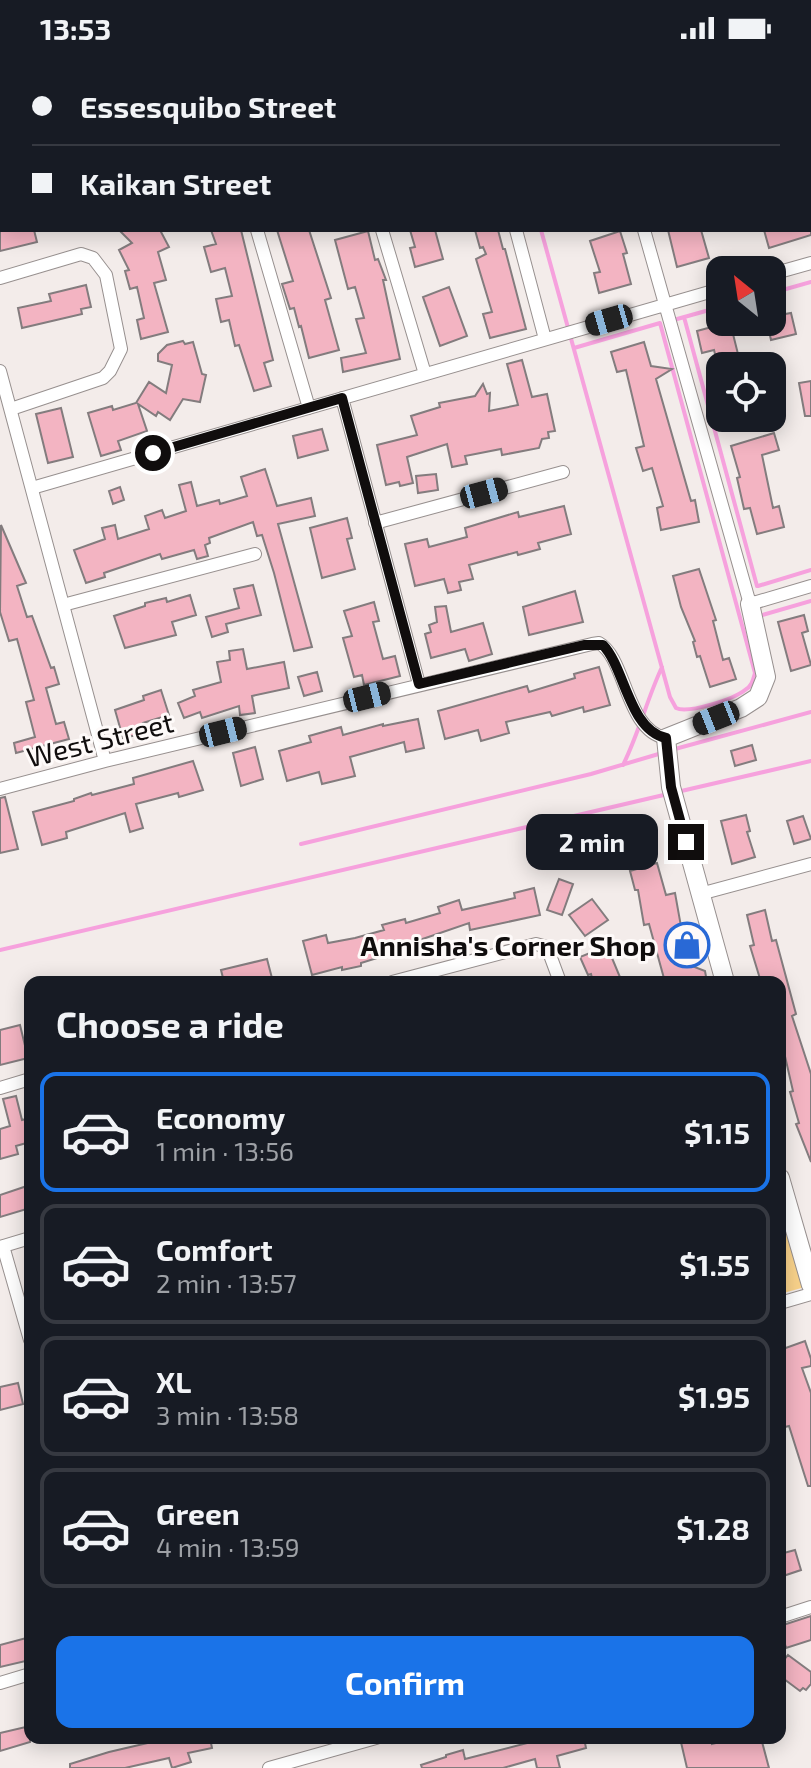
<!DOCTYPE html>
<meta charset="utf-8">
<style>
:root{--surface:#171b24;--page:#20242c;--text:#f1f3f6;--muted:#9ea1a6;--line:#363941;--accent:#1a73e8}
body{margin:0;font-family:"Exo 2",sans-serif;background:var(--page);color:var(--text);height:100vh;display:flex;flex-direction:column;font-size:30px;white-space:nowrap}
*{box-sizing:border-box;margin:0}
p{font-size:26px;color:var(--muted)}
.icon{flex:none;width:44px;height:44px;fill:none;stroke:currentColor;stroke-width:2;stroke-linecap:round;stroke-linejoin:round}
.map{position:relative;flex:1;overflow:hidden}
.side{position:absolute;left:24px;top:920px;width:762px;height:768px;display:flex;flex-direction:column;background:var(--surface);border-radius:16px;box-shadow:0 4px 20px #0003}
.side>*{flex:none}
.top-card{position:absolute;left:0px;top:0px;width:812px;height:176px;box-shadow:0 4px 20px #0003;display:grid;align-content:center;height:176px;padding:0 32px;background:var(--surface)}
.needle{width:52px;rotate:330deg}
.buttons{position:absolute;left:706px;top:200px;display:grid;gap:16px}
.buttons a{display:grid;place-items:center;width:80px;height:80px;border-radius:16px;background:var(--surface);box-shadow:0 4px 20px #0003;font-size:40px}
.end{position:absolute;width:36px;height:36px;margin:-18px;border:10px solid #100d0d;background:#fff;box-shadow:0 0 0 4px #fff}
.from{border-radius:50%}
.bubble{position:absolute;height:56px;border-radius:16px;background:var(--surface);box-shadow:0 4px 20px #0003;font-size:26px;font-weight:700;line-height:56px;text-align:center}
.car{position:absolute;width:24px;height:48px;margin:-24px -12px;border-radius:10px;box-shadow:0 0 6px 2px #0007;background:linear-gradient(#222 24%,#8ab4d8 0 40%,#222 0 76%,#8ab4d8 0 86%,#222 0)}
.top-card b{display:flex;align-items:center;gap:28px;height:76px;font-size:30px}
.top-card b+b{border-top:2px solid var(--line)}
.top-card i{width:20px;height:20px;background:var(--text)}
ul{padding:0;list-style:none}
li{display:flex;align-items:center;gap:24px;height:120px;margin:0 16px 12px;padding:0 16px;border:4px solid var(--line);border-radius:16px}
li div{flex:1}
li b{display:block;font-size:30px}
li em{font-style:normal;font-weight:700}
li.active{border-color:var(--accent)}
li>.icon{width:72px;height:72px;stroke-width:1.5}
h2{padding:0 32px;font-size:36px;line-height:96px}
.cta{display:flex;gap:16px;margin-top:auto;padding:16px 32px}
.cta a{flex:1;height:92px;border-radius:16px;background:var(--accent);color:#fff;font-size:32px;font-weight:700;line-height:92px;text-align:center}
.status{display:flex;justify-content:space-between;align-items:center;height:56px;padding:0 40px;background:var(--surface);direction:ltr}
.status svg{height:22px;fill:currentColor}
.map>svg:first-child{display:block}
</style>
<div class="status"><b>13:53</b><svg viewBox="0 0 49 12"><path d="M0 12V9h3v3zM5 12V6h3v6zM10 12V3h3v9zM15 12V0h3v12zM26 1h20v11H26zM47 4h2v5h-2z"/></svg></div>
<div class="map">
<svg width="811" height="1712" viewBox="0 0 811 1712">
<rect width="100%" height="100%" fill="#f3ecea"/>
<!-- green -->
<path fill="#fad38b" d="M784,1155L805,1231L780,1238V1220L784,1218L780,1205V1156Z"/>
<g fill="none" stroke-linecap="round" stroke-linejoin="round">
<!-- stream -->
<path stroke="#f6a1dd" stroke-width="4" d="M492,0L493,2
M541,174L670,641L676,652C688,658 734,643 745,634C752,630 753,624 755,617L660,267L574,292
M772,237L811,226
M684,261L757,530
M670,265L720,251
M758,530L811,514
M759,560L811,545
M675,693L811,656
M623,709C639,677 647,643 662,611
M677,736L811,705
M301,788L591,718L662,697
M0,894L668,738"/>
</g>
<!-- building -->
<path fill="#f3b4c2" stroke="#837c7e" stroke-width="2" d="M0,174H34L37,186L0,195Z
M119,174H160L169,191L158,196L166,224L154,227L168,276L141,283L137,264L144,262L137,231L130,233L125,215L129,214L119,194L132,187Z
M211,174H241L273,304L264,307L271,330L254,335L239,289L235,290L229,264L221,266L216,243L232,240L225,212L211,216L204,191L216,188Z
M277,174H309L331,242L325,244L339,294L309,302L301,270L299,271L294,252L290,253L282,228L293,225Z
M410,174H435L443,203L415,211L410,192L415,191Z
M475,174H498L503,193H505L526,273L490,282L483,258L492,256L476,203L486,198L483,191L480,192Z
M668,174H701L709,202L677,211Z
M764,174H811V179L769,192Z
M368,175L375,204L378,203L386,224H383L400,303L343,316L341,302L366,297L356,263L364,262L355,231L348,233L335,184Z
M620,175L627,197L623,198L631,228L599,237L594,217L600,216L590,185Z
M86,229L91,251L81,253L82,258L22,272L18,252L51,245L49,238Z
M449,231L467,280L440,290L423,241Z
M783,250L785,258L791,257L796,278L771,284L767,266H772V252Z
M730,266L738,298L732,300L734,310H718L714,294L702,297L697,275Z
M183,285L185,288L193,286L202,318L206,319L200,346L183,343L170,364L158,356L156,360L138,348L147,375L118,385L121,394L101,400L88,357L112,350L113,354L136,347L149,326L166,337L172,309L158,305V298L167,289Z
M644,286L651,310L672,313L656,323L691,445L695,444L699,466L661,474L657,452L663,450L652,412L643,415L636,392L644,390L626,314L617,316L611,296Z
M522,304L532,341L547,338L555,375L548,376L549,382L542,383L539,392L502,399L501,393L465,400L467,408L452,411L447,388L407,401L413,427L400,430L399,426L386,429L377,389L417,379L411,360L440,351L439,347L475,340L483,328L487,338L490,337L489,355L518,349L507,308Z
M811,325V360H805L799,327Z
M61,352L73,401L48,407L36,358Z
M322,373L328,394L298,402L293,380Z
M774,377L779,394L762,399L773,452L779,450L784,471L757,478L750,452L744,453L737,422L740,421L731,390Z
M265,413L277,450L311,442L315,460L278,468L312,591L294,595L274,517L262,479L257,480L253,466L209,482L210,487L205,489L208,500L197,503L194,494L162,503L160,498L104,517L105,521L86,527L74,494L105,483L102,472L115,469L118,483L149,473L145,460L162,454L165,462L186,455L179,429L191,426L197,450L219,444L220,448L247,440L241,421Z
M436,418L438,434L418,437L416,420Z
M120,431L124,444L113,448L109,435Z
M564,450L571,478L538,487L540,493L518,499L517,496L469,509L473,523L459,526L461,534L448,537L444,523L415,530L405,488L427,483L429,491L467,481L465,472L518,456L519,461Z
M347,462L352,482L347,483L355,513L322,522L310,472Z
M1,469L26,527L17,530L27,561L32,560L51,612L54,611L59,628L46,632L56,668L64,666L69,683L16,697L14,687L35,681L26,646L34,644L17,583L9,585L0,556Z
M699,513L716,564L713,565L723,604L729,602L736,623L710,631L700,600L697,601L693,586L695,585L681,551L673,520Z
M253,529L261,559L226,568L228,576L212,581L206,561L239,552L234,533Z
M575,535L583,566L529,579L523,551Z
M190,539L196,559L172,566L176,579L125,592L114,560L145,550V547L166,542L167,546Z
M374,546L379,565L373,566L383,603L395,600L400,620L364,629L362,619L354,621L343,582L352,580L344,555Z
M446,550L451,576L483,567L492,598L469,605L465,593L431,602L425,578L431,576L429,569L437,566L435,551Z
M804,559L808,575L802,577L811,609L791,615L778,566Z
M243,593L247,613L284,606L289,632L252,640L255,657L240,659L239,650L202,662L200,656L184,662L178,647L195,640L193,634L221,626L217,606L230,604L229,595Z
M599,611L610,649L584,656L583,651L552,660L550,656L506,666L509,677L481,685L478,674L445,683L438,655L527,630L529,636L575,622L574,618Z
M317,616L322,635L304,640L298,621Z
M161,634L169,659L143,667L146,677L123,682L115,654L144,644L143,640Z
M418,663L424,692L406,696L404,686L350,701L355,720L322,728L319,716L287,725L279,695L311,686L309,680L341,671L343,679L383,668V670Z
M752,689L756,704L735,710L731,695Z
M255,691L263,723L241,730L233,697Z
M193,705L203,734L179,741L178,737L136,748L143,772L130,776L125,757L66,776L67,782L42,789L33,756L74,745V743L91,737L92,739L134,728L133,722Z
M5,741L18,793L0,797V742Z
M746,759L750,775L747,776L755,801L732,808L721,765Z
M803,760L811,783L794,788L787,765Z
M657,807L666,839L675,837L682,876L694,872L700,894L671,902L705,915L707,926H665L649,868L644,869L638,834H635L630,815Z
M559,823L573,828L562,859L547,854Z
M534,832L540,859L470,874L469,867L411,887L412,891L361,907V910L342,914V911L312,919L303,885L326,879L328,887L355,882L384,874L382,869L405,863L406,867L440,857L438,851L459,844L462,854L515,842L514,837Z
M592,843L608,864L585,880L569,859Z
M765,854L772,885L776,884L796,958L792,960L811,1018V1106L796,1068L799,1067L790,1036L793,1035L784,996L780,997V926H761L750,890L754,889L747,859Z
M607,890L622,926H593L591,918L588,919L580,901Z
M267,903L273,926H224L221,914Z
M20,969L28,1002L0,1009V974Z
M16,1040L22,1064L30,1062V1086L16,1090L18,1098L0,1103V1073L10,1070L3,1043Z
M30,1129V1152L0,1161V1139Z
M805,1285L811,1303V1310L802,1312L811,1337V1430H808L789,1370L785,1371L780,1356V1294Z
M18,1327L23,1348L0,1354V1331Z
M795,1494L801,1514L780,1521V1498Z
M811,1560V1584L786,1592L780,1570Z
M30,1581V1604L0,1611V1589Z
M788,1599L811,1616V1628L806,1634L803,1632L800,1635L780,1620V1609Z
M30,1670V1686L0,1695V1677Z
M169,1682H210L212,1692L188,1697L191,1706L172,1712L169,1702L125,1712H70V1708L109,1696Z
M530,1682H584L586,1692L557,1700L560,1712H537L535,1703L503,1712H422L421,1709L446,1701V1699L463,1694L465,1703L531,1686Z
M680,1682H712V1688L736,1682H761L769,1712H687Z"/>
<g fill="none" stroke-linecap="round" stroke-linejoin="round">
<!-- street casing -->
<g stroke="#97908f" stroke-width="14">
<path id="street" d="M331,0L332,2
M471,0V2
M594,0V2
M222,2L229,0
M770,2L778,0
M0,64L2,63
M257,174L309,352
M382,174L425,318
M516,174L545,283
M644,174L750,548L811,530
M772,218L811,207
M0,222L81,198L93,202L106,219L121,293L110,315L103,322L11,353
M0,315L105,705
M342,342L419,628
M32,432L720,233
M375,467L563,416
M63,549L255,498
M0,733L105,705L592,588L599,587C626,602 626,675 666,682
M700,838L811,808
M392,926L536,888L547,891L560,926
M0,1032L30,1023
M3,1190L30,1284
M0,1191L30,1182
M780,1247L811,1238
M780,1561L811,1551
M0,1627L30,1618
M269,1712L376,1682"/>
</g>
<!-- secondary casing -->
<g stroke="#97908f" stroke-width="20">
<path id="secondary" d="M725,926L671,731L666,682L741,652L758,641L766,621L750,548
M780,1122L811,1229"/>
</g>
<!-- street -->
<use href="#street" stroke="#fff" stroke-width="12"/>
<!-- secondary -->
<use href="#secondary" stroke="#fff" stroke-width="18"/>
</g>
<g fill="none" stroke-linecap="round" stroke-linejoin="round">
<!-- route -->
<path stroke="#100d0d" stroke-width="10" d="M153,397L342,342L419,628L584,589H603C625,612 629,674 666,682L671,731L686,786"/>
</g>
<!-- icons -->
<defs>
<g id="shop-ring" transform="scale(2.3)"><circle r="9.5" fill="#fefaf9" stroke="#2969d6" stroke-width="1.5"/><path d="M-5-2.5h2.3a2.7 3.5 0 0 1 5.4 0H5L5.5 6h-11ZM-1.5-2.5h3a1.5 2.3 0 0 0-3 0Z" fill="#2969d6"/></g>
</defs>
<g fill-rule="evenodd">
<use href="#shop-ring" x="687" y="889"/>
</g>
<g text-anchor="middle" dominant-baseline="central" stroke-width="6" stroke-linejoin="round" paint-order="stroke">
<!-- street labels -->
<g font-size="28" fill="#100d0d" stroke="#fefaf9">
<text transform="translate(100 683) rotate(-14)">West Street</text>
</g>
<!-- poi labels -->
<g font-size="28" font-weight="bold" fill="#100d0d" stroke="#fefaf9" text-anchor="end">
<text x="656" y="889">Annisha's Corner Shop</text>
</g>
</g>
</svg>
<div class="buttons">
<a><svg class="needle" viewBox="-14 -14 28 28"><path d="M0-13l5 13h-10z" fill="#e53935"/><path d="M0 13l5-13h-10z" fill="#9ea1a6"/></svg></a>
<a><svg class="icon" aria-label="locate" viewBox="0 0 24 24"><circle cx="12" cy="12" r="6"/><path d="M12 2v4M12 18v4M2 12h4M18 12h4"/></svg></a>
</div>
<i class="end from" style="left:153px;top:397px"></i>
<i class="end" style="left:686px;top:786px"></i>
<div class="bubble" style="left:526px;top:758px;width:132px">2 min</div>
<i class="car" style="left:609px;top:264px;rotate:254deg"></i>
<i class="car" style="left:484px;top:437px;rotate:75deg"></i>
<i class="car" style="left:367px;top:641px;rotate:76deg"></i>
<i class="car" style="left:716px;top:662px;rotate:248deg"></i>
<i class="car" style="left:223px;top:676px;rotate:76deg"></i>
<div class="top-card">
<b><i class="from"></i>Essesquibo Street</b>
<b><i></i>Kaikan Street</b>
</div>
<section class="side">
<h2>Choose a ride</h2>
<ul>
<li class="active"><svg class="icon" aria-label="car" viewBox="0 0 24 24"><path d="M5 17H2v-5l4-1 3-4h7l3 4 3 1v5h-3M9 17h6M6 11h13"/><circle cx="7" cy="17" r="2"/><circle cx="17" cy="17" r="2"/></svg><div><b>Economy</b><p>1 min · 13:56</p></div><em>$1.15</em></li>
<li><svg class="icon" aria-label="car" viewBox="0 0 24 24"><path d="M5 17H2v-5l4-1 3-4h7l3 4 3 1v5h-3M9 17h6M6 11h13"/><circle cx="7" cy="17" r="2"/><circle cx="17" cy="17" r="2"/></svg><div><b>Comfort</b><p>2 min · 13:57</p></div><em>$1.55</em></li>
<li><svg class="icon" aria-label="car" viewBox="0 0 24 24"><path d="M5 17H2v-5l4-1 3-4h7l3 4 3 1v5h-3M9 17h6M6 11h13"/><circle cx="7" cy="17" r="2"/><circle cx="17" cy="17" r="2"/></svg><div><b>XL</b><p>3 min · 13:58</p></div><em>$1.95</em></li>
<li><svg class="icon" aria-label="car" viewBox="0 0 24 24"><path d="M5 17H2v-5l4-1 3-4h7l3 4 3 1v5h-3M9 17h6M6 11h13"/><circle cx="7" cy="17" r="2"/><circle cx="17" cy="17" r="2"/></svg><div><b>Green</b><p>4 min · 13:59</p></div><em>$1.28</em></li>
</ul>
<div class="cta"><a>Confirm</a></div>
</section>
</div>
